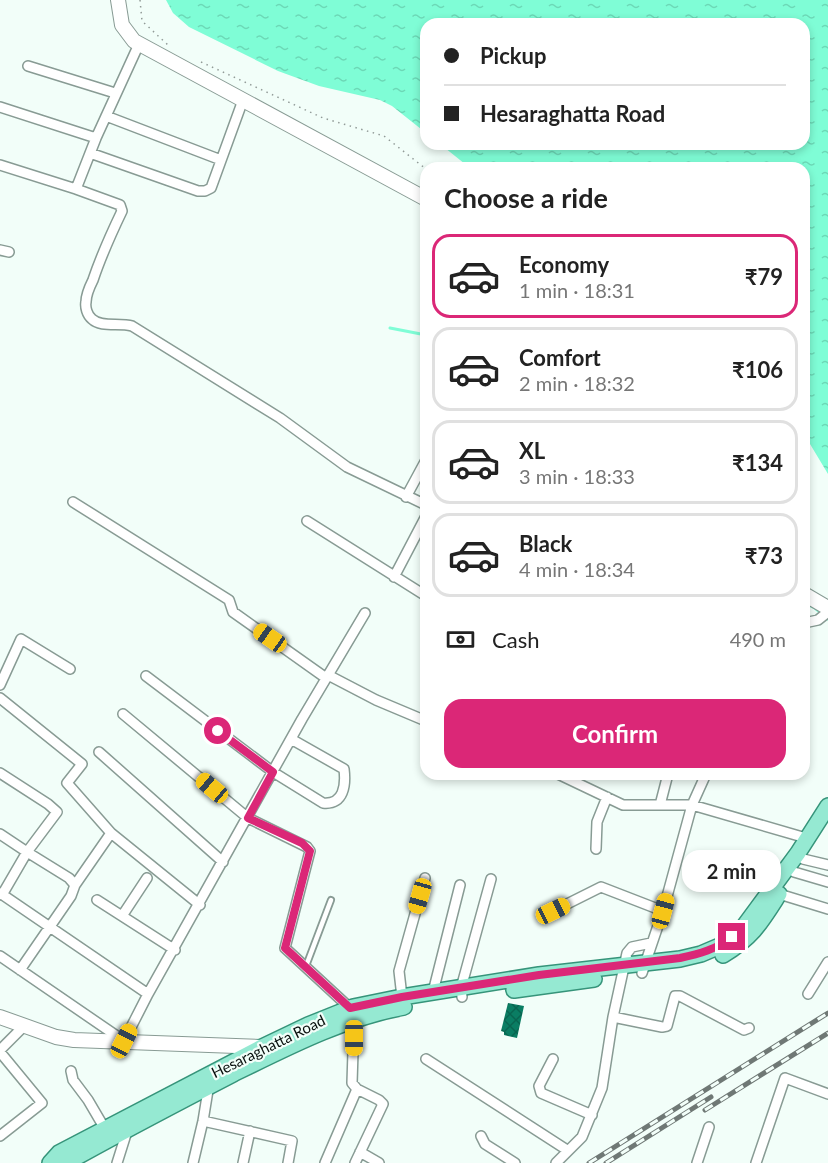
<!DOCTYPE html>
<meta charset="utf-8">
<style>
:root{--surface:#fff;--page:#f2f2f2;--text:#222;--muted:#767676;--line:#e0e0e0;--accent:#db2777}
body{margin:0;font-family:Lato,sans-serif;background:var(--page);color:var(--text);height:100vh;display:flex;flex-direction:column;font-size:22px;white-space:nowrap}
*{box-sizing:border-box;margin:0}
p{font-size:20px;color:var(--muted)}
.icon{flex:none;width:33px;height:33px;fill:none;stroke:currentColor;stroke-width:2;stroke-linecap:round;stroke-linejoin:round}
.map{position:relative;flex:1;overflow:hidden}
.details{position:absolute;left:420px;top:162px;width:390px;height:618px;display:flex;flex-direction:column;background:var(--surface);border-radius:18px;box-shadow:0 3px 9px #0003}
.details>*{flex:none}
.guide{position:absolute;left:420px;top:18px;width:390px;height:132px;border-radius:18px;box-shadow:0 3px 9px #0003;display:grid;align-content:center;height:132px;padding:0 24px;background:var(--surface)}
.end{position:absolute;width:27px;height:27px;margin:-14px;border:8px solid #db2777;background:#fff;box-shadow:0 0 0 3px #fff}
.from{border-radius:50%}
.bubble{position:absolute;height:42px;border-radius:18px;background:var(--surface);box-shadow:0 3px 9px #0003;font-size:20px;font-weight:700;line-height:42px;text-align:center}
.car{position:absolute;width:18px;height:36px;margin:-18px -9px;border-radius:8px;box-shadow:0 0 4px 2px #0007;background:linear-gradient(#f5c518 24%,#345 0 40%,#f5c518 0 76%,#345 0 86%,#f5c518 0)}
.guide b{display:flex;align-items:center;gap:21px;height:57px;font-size:22px}
.guide b+b{border-top:2px solid var(--line)}
.guide i{width:15px;height:15px;background:var(--text)}
ul{padding:0;list-style:none}
li{display:flex;align-items:center;gap:18px;height:84px;margin:0 12px 9px;padding:0 12px;border:3px solid var(--line);border-radius:18px}
li div{flex:1}
li b{display:block;font-size:22px}
li em{font-style:normal;font-weight:700}
li.active{border-color:var(--accent)}
li>.icon{width:54px;height:54px;stroke-width:1.5}
h2{padding:0 24px;font-size:27px;line-height:72px}
.pay{display:flex;align-items:center;gap:15px;height:66px;padding:0 24px;font-size:22px}
.pay p{margin-inline-start:auto}
.action{display:flex;gap:12px;margin-top:auto;padding:12px 24px}
.action a{flex:1;height:69px;border-radius:18px;background:var(--accent);color:#fff;font-size:24px;font-weight:700;line-height:69px;text-align:center}
.map>svg:first-child{display:block}
</style>
<div class="map">
<svg width="828" height="1163" viewBox="0 0 828 1163">
<defs>
<pattern id="water-ripples" width="26" height="14" patternUnits="userSpaceOnUse" patternTransform="scale(1.5)"><rect width="26" height="14" fill="#7ffdd6"/><path d="M2 4q2-2 4 0t4 0M15 11q2-2 4 0t4 0" fill="none" stroke="#6cd8b6"/></pattern>
<pattern id="building-cross-hatch" width="8" height="8" patternUnits="userSpaceOnUse" patternTransform="scale(1.5)"><rect width="8" height="8" fill="#0a7d63"/><path d="M0 0l8 8M0 8l8-8" fill="none" stroke="#086550"/></pattern>
</defs>
<rect width="100%" height="100%" fill="#f2fef9"/>
<!-- water -->
<path fill="url(#water-ripples)" d="M166,0H828V474L804,434V168H470L440,144H804V24H426V133L392,106L380,100L319,86L278,71L189,27L173,13Z"/>
<g fill="none" stroke-linecap="round" stroke-linejoin="round">
<!-- stream -->
<path stroke="#7ffdd6" stroke-width="3" d="M390,328L426,335
M804,603L815,608L828,619"/>
</g>
<!-- building -->
<path fill="url(#building-cross-hatch)" d="M508,1003L524,1006L517,1038L504,1035V1032L501,1031Z"/>
<g fill="none" stroke-linecap="round" stroke-linejoin="round">
<!-- lane casing -->
<g stroke="#889b94" stroke-width="8">
<path id="lane" d="M306,966L331,900"/>
</g>
<!-- street casing -->
<g stroke="#889b94" stroke-width="12">
<path id="street" d="M28,66L115,93
M0,107L96,138L139,44
M106,116L221,160
M90,153L198,191H205L211,188L243,100
M0,165L76,189L96,138
M76,189L120,205L122,211C111,234 101,256 93,280C90,286 86,294 86,302C85,307 87,315 92,319C101,328 120,322 132,326L280,418L347,467L426,505
M0,250L9,252
M406,497L426,460
M73,502L229,600L233,612L326,678
M307,521L426,596
M394,577L426,516
M804,623L818,620L828,612
M328,675L376,700L426,721
M146,676L273,772L323,803C344,805 346,785 344,769L291,739
M0,685L21,639L70,669
M0,698L82,764L67,783L111,833
M123,714L248,818L307,847L310,851L285,948L350,1008
M99,752L223,862
M0,773L48,804L57,812L27,852L0,834
M558,774L623,805H692L663,911L642,973
M706,774L692,805L806,838
M660,805L668,774
M596,849L597,822L607,797
M803,859L828,865
M794,872L828,882
M75,885L111,833L200,905
M0,893L148,994
M779,894L828,909
M2,895L27,852L69,878L75,885L71,896L20,970
M97,900L175,950
M553,911L601,887L663,911
M122,916L147,878
M0,956L124,1041L148,994L302,719L365,613
M433,992L460,885
M808,994L828,962
M402,997L399,971L425,878
M462,997L461,988L491,879
M613,1017L662,1027L667,1026L675,996H680L744,1030L749,1028
M0,1050L24,1026
M0,1052L42,1103L0,1136
M426,1059L567,1150
M553,1059L539,1086L541,1093L592,1115
M71,1071L73,1080L88,1100L105,1129
M203,1121L292,1141L288,1163
M481,1136L485,1144L515,1163
M360,1152L379,1163
M117,1163L128,1128
M193,1163L203,1121L209,1084
M243,1163L250,1131
M325,1163L357,1089L352,1083L354,1020
M355,1163L383,1104L379,1100L357,1089
M556,1163L582,1137L602,1088L613,1017L627,953L632,947L651,943
M697,1163L709,1127
M756,1163L785,1078L828,1094"/>
</g>
<!-- secondary casing -->
<g stroke="#889b94" stroke-width="16">
<path id="secondary" d="M118,0L122,25L134,41L426,199
M804,594L828,608
M0,1017L56,1037L74,1040L262,1047L263,1049"/>
</g>
<!-- primary casing -->
<g stroke="#36947a" stroke-width="18">
<path id="primary" d="M723,955C753,937 761,922 779,894
M514,990L594,979
M50,1163L59,1153L262,1047L308,1025L353,1007L402,997L539,975L680,959L701,954L722,945L742,929L798,853L828,806
M66,1163C121,1132 177,1103 233,1074C288,1047 344,1018 404,1007"/>
</g>
<!-- path -->
<path stroke="#929b98" stroke-width="1.5" stroke-dasharray="1.5 4.5" stroke-linecap="butt" d="M140,0L142,21L168,45
M201,62L323,118L384,136L426,169
M804,488L809,495L804,513"/>
<!-- lane -->
<use href="#lane" stroke="#fff" stroke-width="4.5"/>
<!-- street -->
<use href="#street" stroke="#fff" stroke-width="9"/>
<!-- secondary -->
<use href="#secondary" stroke="#fff" stroke-width="14"/>
<!-- primary -->
<use href="#primary" stroke="#95e9d2" stroke-width="15"/>
<!-- rail casing -->
<g stroke="#6f7875" stroke-width="5">
<path id="rail" d="M705,1110L828,1033
M589,1163L828,1013
M606,1163L711,1097"/>
</g>
<!-- rail -->
<use href="#rail" stroke="#f2fef9" stroke-width="3" stroke-dasharray="9" stroke-linecap="butt"/>
</g>
<g fill="none" stroke-linecap="round" stroke-linejoin="round">
<!-- route -->
<path stroke="#db2777" stroke-width="8" d="M218,731L273,772L248,818L302,843L310,851L285,948L350,1008L402,997L539,975L680,958C699,954 717,949 732,937"/>
</g>
<g text-anchor="middle" dominant-baseline="central" stroke-width="4.5" stroke-linejoin="round" paint-order="stroke">
<!-- street labels -->
<g font-size="15" fill="#080f0d" stroke="#f2fef9">
<text transform="translate(268 1046) rotate(-26)">Hesaraghatta Road</text>
</g>
</g>
</svg>
<i class="end from" style="left:218px;top:731px"></i>
<i class="end" style="left:732px;top:937px"></i>
<div class="bubble" style="left:682px;top:850px;width:99px">2 min</div>
<i class="car" style="left:270px;top:638px;rotate:305deg"></i>
<i class="car" style="left:212px;top:788px;rotate:310deg"></i>
<i class="car" style="left:420px;top:896px;rotate:196deg"></i>
<i class="car" style="left:553px;top:911px;rotate:64deg"></i>
<i class="car" style="left:663px;top:911px;rotate:15deg"></i>
<i class="car" style="left:354px;top:1038px;rotate:180deg"></i>
<i class="car" style="left:124px;top:1041px;rotate:27deg"></i>
<div class="guide">
<b><i class="from"></i>Pickup</b>
<b><i></i>Hesaraghatta Road</b>
</div>
<section class="details">
<h2>Choose a ride</h2>
<ul>
<li class="active"><svg class="icon" aria-label="car" viewBox="0 0 24 24"><path d="M5 17H2v-5l4-1 3-4h7l3 4 3 1v5h-3M9 17h6M6 11h13"/><circle cx="7" cy="17" r="2"/><circle cx="17" cy="17" r="2"/></svg><div><b>Economy</b><p>1 min · 18:31</p></div><em>₹79</em></li>
<li><svg class="icon" aria-label="car" viewBox="0 0 24 24"><path d="M5 17H2v-5l4-1 3-4h7l3 4 3 1v5h-3M9 17h6M6 11h13"/><circle cx="7" cy="17" r="2"/><circle cx="17" cy="17" r="2"/></svg><div><b>Comfort</b><p>2 min · 18:32</p></div><em>₹106</em></li>
<li><svg class="icon" aria-label="car" viewBox="0 0 24 24"><path d="M5 17H2v-5l4-1 3-4h7l3 4 3 1v5h-3M9 17h6M6 11h13"/><circle cx="7" cy="17" r="2"/><circle cx="17" cy="17" r="2"/></svg><div><b>XL</b><p>3 min · 18:33</p></div><em>₹134</em></li>
<li><svg class="icon" aria-label="car" viewBox="0 0 24 24"><path d="M5 17H2v-5l4-1 3-4h7l3 4 3 1v5h-3M9 17h6M6 11h13"/><circle cx="7" cy="17" r="2"/><circle cx="17" cy="17" r="2"/></svg><div><b>Black</b><p>4 min · 18:34</p></div><em>₹73</em></li>
</ul>
<div class="pay"><svg class="icon" aria-label="cash" viewBox="0 0 24 24"><path d="M3 7h18v10H3z"/><circle cx="12" cy="12" r="2"/></svg>Cash<p>490 m</p></div>
<div class="action"><a>Confirm</a></div>
</section>
</div>
